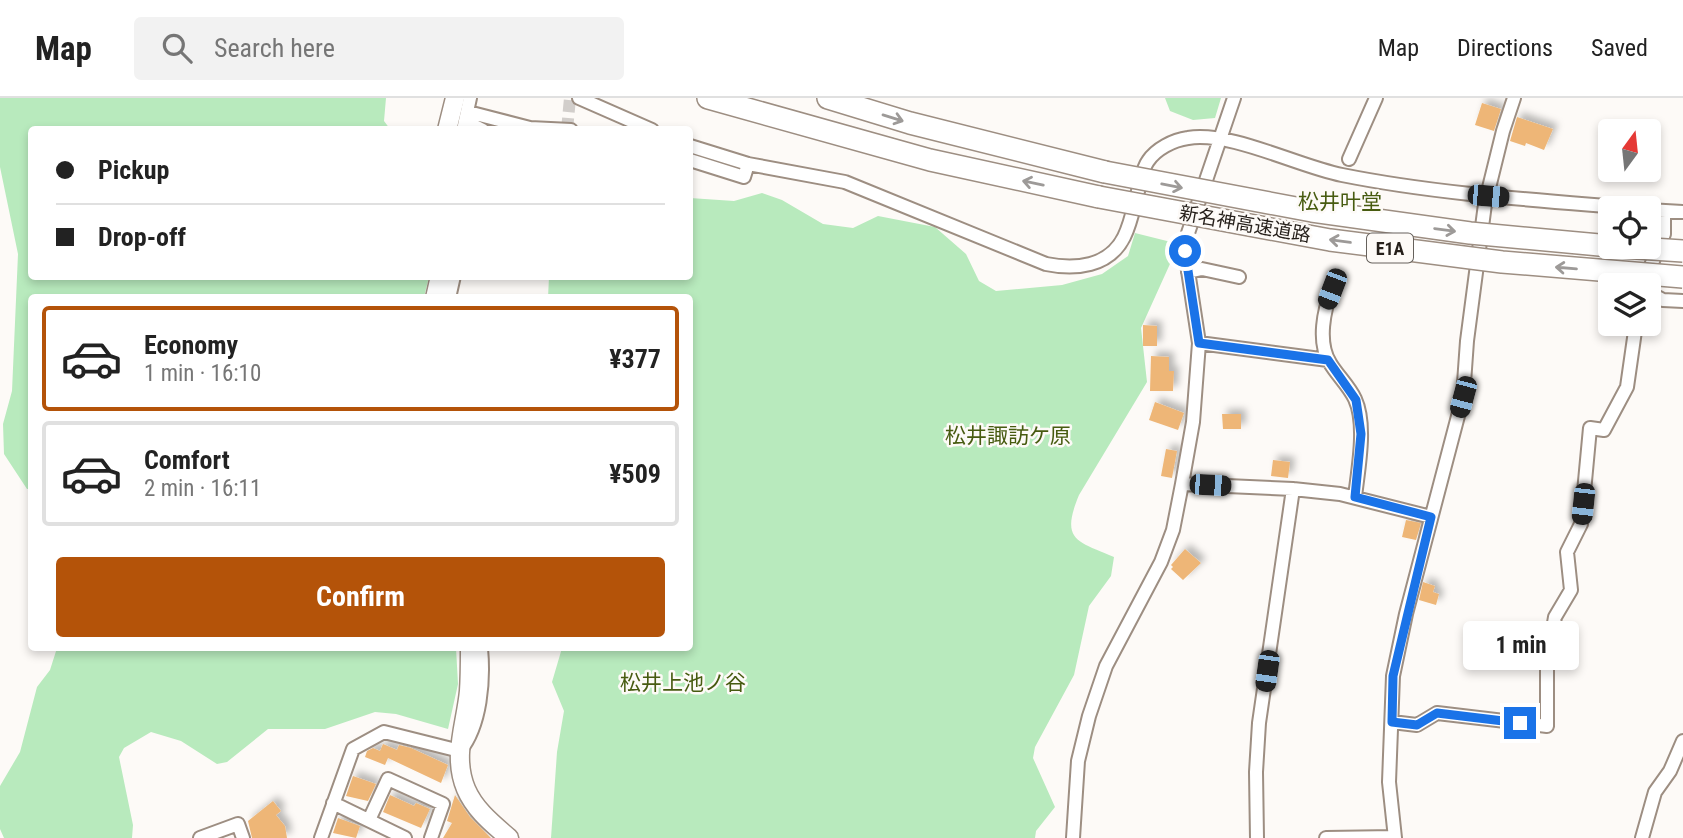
<!DOCTYPE html>
<meta charset="utf-8">
<style>
:root{--surface:#fff;--page:#f2f2f2;--text:#222;--muted:#767676;--line:#e0e0e0;--accent:#b45309}
body{margin:0;font-family:"Roboto Condensed","Noto Sans JP",sans-serif;background:var(--page);color:var(--text);height:100vh;display:flex;flex-direction:column;font-size:26px;white-space:nowrap}
*{box-sizing:border-box;margin:0}
p{font-size:23px;color:var(--muted)}
.icon{flex:none;width:38px;height:38px;fill:none;stroke:currentColor;stroke-width:2;stroke-linecap:round;stroke-linejoin:round}
.map{position:relative;flex:1;overflow:hidden}
.drawer{position:absolute;left:28px;top:196px;width:665px;height:357px;display:flex;flex-direction:column;background:var(--surface);border-radius:7px;box-shadow:0 4px 10px #0003}
.drawer>*{flex:none}
.top-card{position:absolute;left:28px;top:28px;width:665px;height:154px;border-radius:7px;box-shadow:0 4px 10px #0003;display:grid;align-content:center;height:154px;padding:0 28px;background:var(--surface)}
.needle{width:46px;rotate:15deg}
.tools{position:absolute;left:1598px;top:21px;display:grid;gap:14px}
.tools a{display:grid;place-items:center;width:63px;height:63px;border-radius:7px;background:var(--surface);box-shadow:0 4px 10px #0003;font-size:35px}
.end{position:absolute;width:32px;height:32px;margin:-16px;border:9px solid #1a73e8;background:#fff;box-shadow:0 0 0 4px #fff}
.from{border-radius:50%}
.bubble{position:absolute;height:49px;border-radius:7px;background:var(--surface);box-shadow:0 4px 10px #0003;font-size:23px;font-weight:700;line-height:49px;text-align:center}
.car{position:absolute;width:21px;height:42px;margin:-21px -10px;border-radius:9px;box-shadow:0 0 5px 2px #0007;background:linear-gradient(#222 24%,#8ab4d8 0 40%,#222 0 76%,#8ab4d8 0 86%,#222 0)}
.top-card b{display:flex;align-items:center;gap:24px;height:66px;font-size:26px}
.top-card b+b{border-top:2px solid var(--line)}
.top-card i{width:18px;height:18px;background:var(--text)}
ul{padding:12px 0 0;list-style:none}
li{display:flex;align-items:center;gap:21px;height:105px;margin:0 14px 10px;padding:0 14px;border:4px solid var(--line);border-radius:7px}
li div{flex:1}
li b{display:block;font-size:26px}
li em{font-style:normal;font-weight:700}
li.on{border-color:var(--accent)}
li>.icon{width:63px;height:63px;stroke-width:1.5}
.primary-button{display:flex;gap:14px;margin-top:auto;padding:14px 28px}
.primary-button a{flex:1;height:80px;border-radius:7px;background:var(--accent);color:#fff;font-size:28px;font-weight:700;line-height:80px;text-align:center}
header{display:flex;align-items:center;gap:42px;box-sizing:border-box;height:98px;padding:0 35px;background:var(--surface);border-bottom:2px solid var(--line)}
header strong{font-size:33px}
nav{display:flex;gap:38px;margin-inline-start:auto;font-size:24px}
.search{width:490px;height:63px;background:var(--page);display:flex;align-items:center;gap:18px;box-sizing:border-box;padding:0 24px;border-radius:7px;color:var(--muted);font-size:26px}
.map>svg:first-child{display:block}
</style>
<header>
<strong>Map</strong>
<div class="search"><svg class="icon" aria-label="search" viewBox="0 0 24 24"><circle cx="10" cy="10" r="6"/><path d="M15 15l6 6"/></svg>Search here</div>
<nav><a>Map</a><a>Directions</a><a>Saved</a></nav>
</header>
<div class="map">
<svg width="1683" height="740" viewBox="0 0 1683 740">
<defs>
<filter id="shadow"><feDropShadow dx="5" dy="-5" stdDeviation="3.5" flood-color="#0004"/></filter>
</defs>
<rect width="100%" height="100%" fill="#fdfaf7"/>
<!-- green -->
<path fill="#b8eabd" d="M0,0H386L384,23L390,31L32,32V178L429,179L424,199L32,200L31,391H27L4,356L3,326L12,293L18,156L0,69Z
M1165,0H1221L1215,20L1193,22L1170,13Z
M762,95L782,102L823,126L853,130L878,118L935,129L966,156L979,183L996,193L1062,187L1102,176L1128,158L1135,135L1179,146L1141,230L1147,284L1079,397C1060,443 1077,443 1114,459L1111,478L1089,508L1074,577L1035,649L1033,660L1055,709L1036,733L1035,740H551L557,654L564,613L552,584L562,550H690V200H548L549,179L690,178V100L734,103Z
M57,550H456L458,586L448,631L396,616L375,614L325,631H268L227,664L217,666L181,643L151,634L124,650L119,659L133,727L132,740H4L0,731V688L20,654L37,589L50,572Z"/>
<!-- building -->
<path fill="#eeb677" filter="url(#shadow)" d="M1482,5L1501,11L1494,33L1475,27Z
M1517,19L1553,31L1544,52L1526,45L1525,48L1510,43Z
M1143,227L1157,228V248H1143Z
M1151,258L1169,259V273H1174L1173,293H1150Z
M1155,304L1184,315L1178,332L1149,322Z
M1222,316H1241V331H1223Z
M1166,351L1177,353L1172,380L1161,378Z
M1273,362L1290,364L1288,380L1271,378Z
M1406,422L1421,425L1416,442L1402,439Z
M1185,451L1201,465L1183,482L1171,471L1173,469L1171,467Z
M1423,484L1435,488L1433,494L1439,496L1436,507L1419,502Z
M383,646L397,652L399,647L411,650L448,667L441,685L388,660L385,667L365,659L367,653L373,650L380,653Z
M353,678L376,686L368,703L346,698Z
M390,697L414,708L416,705L430,711L421,730L383,714Z
M455,697L470,719L491,740H443L452,725L447,723Z
M273,703L281,713L276,717L285,728L287,740H252L248,723Z
M338,720L360,728L356,740L333,735Z"/>
<g fill="none" stroke-linecap="round" stroke-linejoin="round">
<!-- street-tunnel -->
<path stroke="#d2cecb" stroke-width="12" stroke-dasharray="12 6" stroke-linecap="butt" d="M567,32L570,0"/>
<!-- street casing -->
<g stroke="#9d8e82" stroke-width="16">
<path id="street" d="M579,0L652,32
M468,14L530,30L571,32
M465,23L483,32
M463,32L470,0
M690,48L748,66L845,84L1046,166C1075,172 1109,169 1124,139C1131,125 1134,108 1138,93C1141,84 1142,71 1148,63C1156,51 1173,42 1188,40C1231,33 1297,68 1342,77C1437,96 1535,102 1631,110
M1349,61L1376,0
M690,62L744,79L748,66
M1648,112L1683,114
M1188,174L1202,171L1239,179
M1643,187L1664,136V113
M1332,191C1324,212 1317,244 1330,265C1337,277 1349,288 1355,301C1367,327 1358,371 1355,399
M1648,194L1663,202L1683,203
M449,200L454,178
M1199,245L1328,262
M1182,386L1293,391L1340,396L1431,419
M1392,624L1417,627L1437,615L1547,628V566L1555,519L1571,492L1567,454L1581,426L1590,330L1604,332L1627,289L1636,226
M333,705L405,740
M369,722L388,681L443,706L431,740
M200,740L238,726L243,740
M321,740L353,651L384,634L460,653C481,627 484,582 481,550
M1073,740L1078,663L1089,618L1106,568L1161,464L1173,432L1182,386L1193,324L1199,245L1185,153L1188,135L1234,0
M1257,740L1256,674L1259,625L1293,391
M1326,740L1395,739
M1395,740L1389,684L1393,578L1406,516L1463,299L1467,243L1485,106L1503,33L1514,0
M1642,740L1655,694L1670,673L1683,643"/>
</g>
<!-- secondary casing -->
<g stroke="#9d8e82" stroke-width="21">
<path id="secondary" d="M447,32L455,0
M435,200L440,178
M470,550C470,564 470,579 469,593C466,626 452,658 466,691C475,712 493,726 509,740"/>
</g>
<!-- highway casing -->
<g stroke="#9d8e82" stroke-width="24">
<path id="highway" d="M708,0L930,62L1099,99
M828,0L910,25L1105,74"/>
</g>
<!-- street -->
<use href="#street" stroke="#fff" stroke-width="12"/>
<!-- secondary -->
<use href="#secondary" stroke="#fff" stroke-width="18"/>
<!-- highway -->
<use href="#highway" stroke="#fff" stroke-width="21"/>
<!-- highway-bridge casing -->
<g stroke="#9d8e82" stroke-width="24" stroke-linecap="butt">
<path id="highway-bridge" d="M1105,74L1312,113L1470,135L1610,148
M1099,99L1330,142L1502,164L1683,179
M1622,149L1683,153"/>
</g>
<!-- highway-bridge -->
<use href="#highway-bridge" stroke="#fff" stroke-width="21"/>
</g>
<!-- one-way arrows -->
<defs><path id="oneway-shaft" d="M-6 0H5M1.5-3L5.5 0L1.5 3" fill="none" stroke-width="1.6" stroke-linecap="round" stroke-linejoin="round" transform="scale(1.75)"/></defs>
<g stroke="#9d9a98">
<use href="#oneway-shaft" transform="translate(893 20) rotate(17)"/>
<use href="#oneway-shaft" transform="translate(1033 85) rotate(-168)"/>
<use href="#oneway-shaft" transform="translate(1172 88) rotate(11)"/>
<use href="#oneway-shaft" transform="translate(1445 132) rotate(8)"/>
<use href="#oneway-shaft" transform="translate(1340 143) rotate(-172)"/>
<use href="#oneway-shaft" transform="translate(1566 170) rotate(-175)"/>
</g>
<g fill="none" stroke-linecap="round" stroke-linejoin="round">
<!-- route -->
<path stroke="#1a73e8" stroke-width="9" d="M1185,153L1199,245L1328,262L1356,302L1361,336L1355,399L1431,419L1393,578L1392,624L1417,627L1437,615L1520,625"/>
</g>
<g text-anchor="middle" dominant-baseline="central" stroke-width="5" stroke-linejoin="round" paint-order="stroke">
<!-- shield labels -->
<rect fill="#fdfaf7" stroke="#66615c" stroke-width="2" x="1367" y="135.5" width="46" height="29" rx="5"/>
<g font-size="18" font-weight="bold" fill="#251f1a">
<text x="1390" y="150">E1A</text>
</g>
<!-- street labels -->
<g font-size="19" fill="#251f1a" stroke="#fdfaf7">
<text transform="translate(1245 126) rotate(10)">新名神高速道路</text>
</g>
<!-- neighbourhood labels -->
<g font-size="21" fill="#475b10" stroke="#fdfaf7">
<text x="1340" y="104">松井叶堂</text>
<text x="1008" y="338">松井諏訪ケ原</text>
<text x="683" y="585">松井上池ノ谷</text>
</g>
</g>
</svg>
<div class="tools">
<a><svg class="needle" viewBox="-14 -14 28 28"><path d="M0-13l5 13h-10z" fill="#e53935"/><path d="M0 13l5-13h-10z" fill="#767676"/></svg></a>
<a><svg class="icon" aria-label="locate" viewBox="0 0 24 24"><circle cx="12" cy="12" r="6"/><path d="M12 2v4M12 18v4M2 12h4M18 12h4"/></svg></a>
<a><svg class="icon" aria-label="layers" viewBox="0 0 24 24"><path d="M12 4l9 5-9 5-9-5zM3 14l9 5 9-5"/></svg></a>
</div>
<i class="end from" style="left:1185px;top:153px"></i>
<i class="end" style="left:1520px;top:625px"></i>
<div class="bubble" style="left:1463px;top:523px;width:116px">1 min</div>
<i class="car" style="left:1488px;top:98px;rotate:95deg"></i>
<i class="car" style="left:1332px;top:191px;rotate:201deg"></i>
<i class="car" style="left:1463px;top:299px;rotate:195deg"></i>
<i class="car" style="left:1210px;top:387px;rotate:93deg"></i>
<i class="car" style="left:1583px;top:406px;rotate:186deg"></i>
<i class="car" style="left:1267px;top:573px;rotate:188deg"></i>
<div class="top-card">
<b><i class="from"></i>Pickup</b>
<b><i></i>Drop-off</b>
</div>
<section class="drawer">
<ul>
<li class="on"><svg class="icon" aria-label="car" viewBox="0 0 24 24"><path d="M5 17H2v-5l4-1 3-4h7l3 4 3 1v5h-3M9 17h6M6 11h13"/><circle cx="7" cy="17" r="2"/><circle cx="17" cy="17" r="2"/></svg><div><b>Economy</b><p>1 min · 16:10</p></div><em>¥377</em></li>
<li><svg class="icon" aria-label="car" viewBox="0 0 24 24"><path d="M5 17H2v-5l4-1 3-4h7l3 4 3 1v5h-3M9 17h6M6 11h13"/><circle cx="7" cy="17" r="2"/><circle cx="17" cy="17" r="2"/></svg><div><b>Comfort</b><p>2 min · 16:11</p></div><em>¥509</em></li>
</ul>
<div class="primary-button"><a>Confirm</a></div>
</section>
</div>
